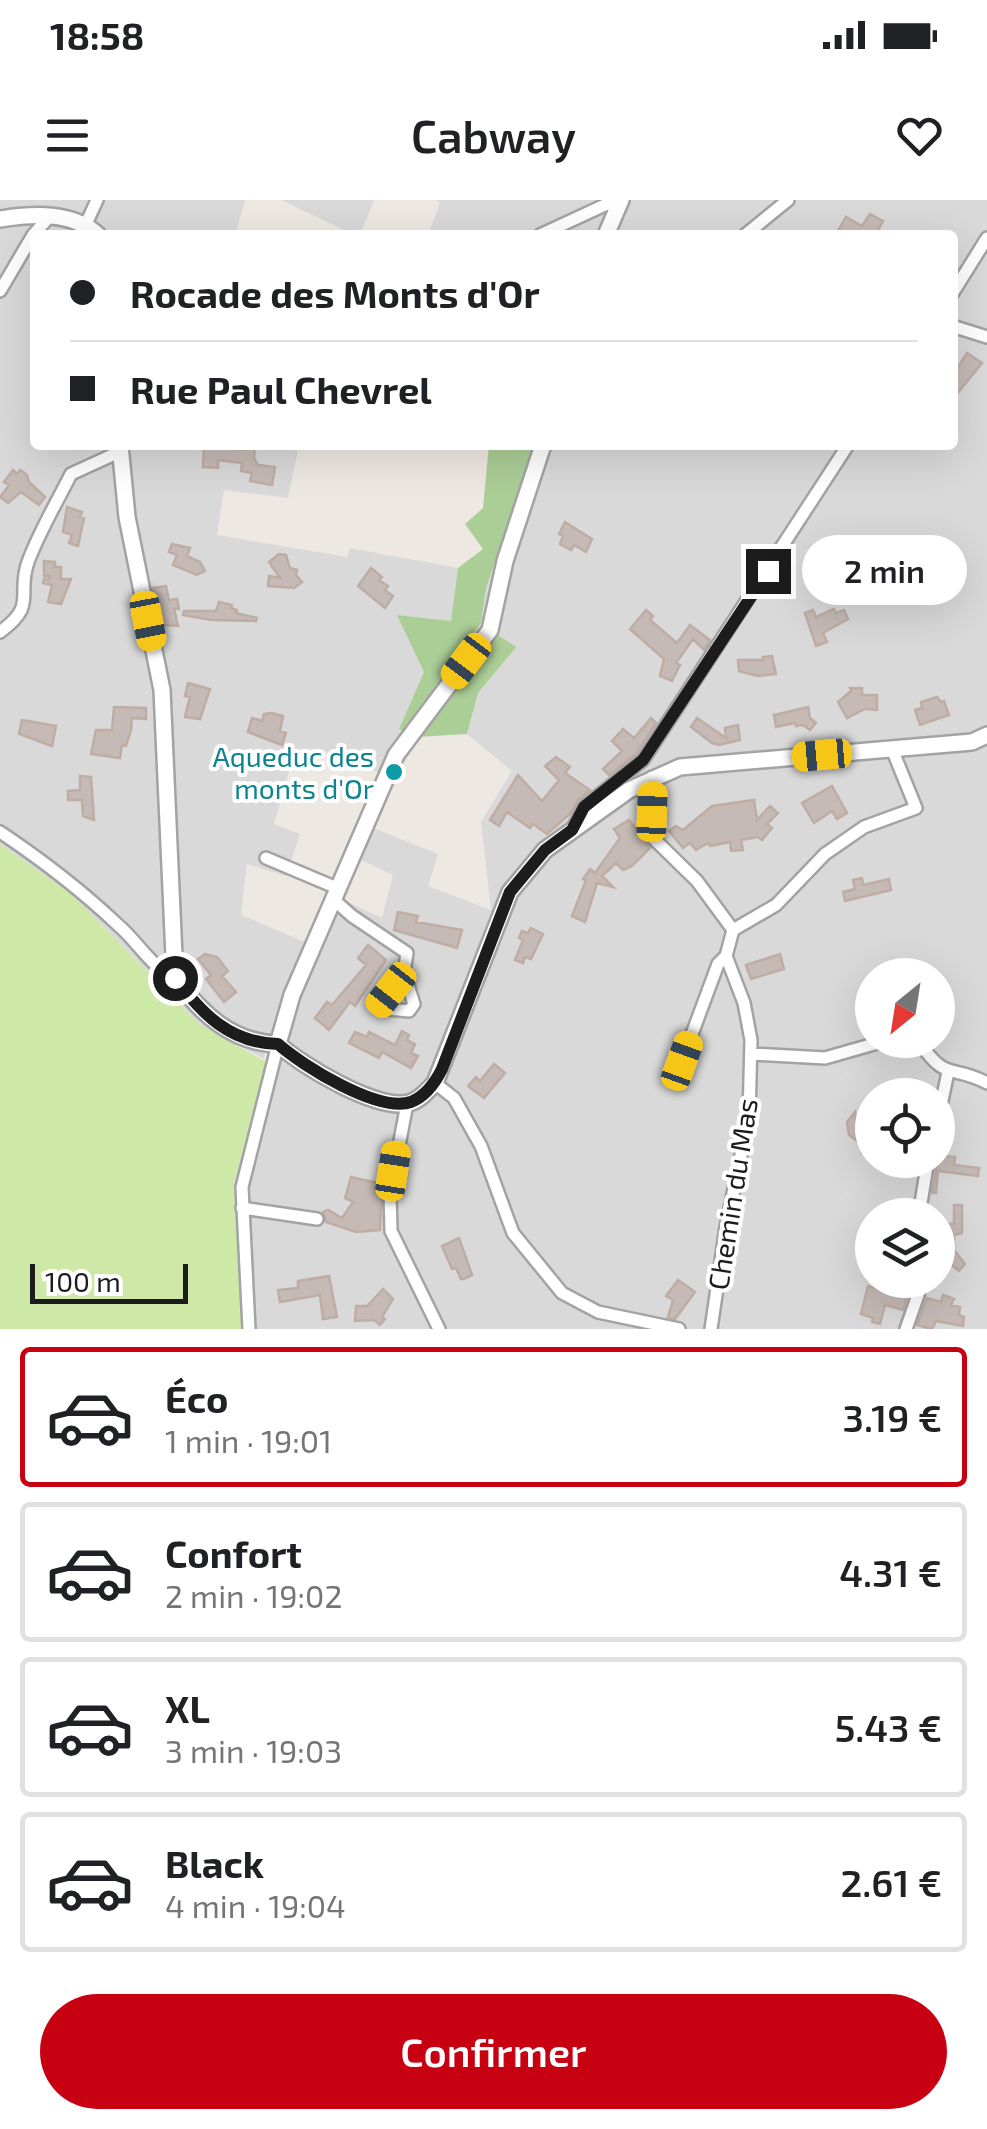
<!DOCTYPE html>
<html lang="fr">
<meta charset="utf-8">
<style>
:root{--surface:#fff;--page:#f2f2f2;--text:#202124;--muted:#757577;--line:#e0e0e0;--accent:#c70112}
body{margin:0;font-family:"Exo 2",sans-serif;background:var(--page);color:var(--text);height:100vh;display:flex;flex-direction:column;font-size:38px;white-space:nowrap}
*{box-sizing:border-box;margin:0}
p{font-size:32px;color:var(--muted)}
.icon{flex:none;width:55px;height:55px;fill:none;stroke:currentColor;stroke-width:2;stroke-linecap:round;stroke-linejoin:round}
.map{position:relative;height:1129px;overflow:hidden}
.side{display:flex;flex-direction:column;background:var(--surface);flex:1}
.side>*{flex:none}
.banner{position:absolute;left:30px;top:30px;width:928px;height:220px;border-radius:10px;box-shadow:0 10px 40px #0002;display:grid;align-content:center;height:220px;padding:0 40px;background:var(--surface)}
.needle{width:65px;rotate:210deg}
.buttons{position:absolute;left:855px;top:758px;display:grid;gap:20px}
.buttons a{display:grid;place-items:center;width:100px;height:100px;border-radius:50%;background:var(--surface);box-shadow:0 10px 40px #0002;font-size:50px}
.scale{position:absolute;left:30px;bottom:25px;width:158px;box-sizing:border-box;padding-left:10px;border:5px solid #1c1c1c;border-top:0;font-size:28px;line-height:35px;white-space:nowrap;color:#1c1c1c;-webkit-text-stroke:8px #fff;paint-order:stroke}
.end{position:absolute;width:45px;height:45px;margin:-22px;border:12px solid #1c1c1c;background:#fff;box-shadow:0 0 0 5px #fff}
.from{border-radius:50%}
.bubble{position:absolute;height:70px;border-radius:35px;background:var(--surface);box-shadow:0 10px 40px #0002;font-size:32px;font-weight:600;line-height:70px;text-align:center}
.car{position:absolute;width:30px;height:60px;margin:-30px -15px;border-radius:12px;box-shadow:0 0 8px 2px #0007;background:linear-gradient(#f5c518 24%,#345 0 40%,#f5c518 0 76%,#345 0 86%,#f5c518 0)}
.banner b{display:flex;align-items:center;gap:35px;height:95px;font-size:38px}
.banner b+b{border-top:2px solid var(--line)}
.banner i{width:25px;height:25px;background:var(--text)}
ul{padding:18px 0 0;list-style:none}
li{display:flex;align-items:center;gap:30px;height:140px;margin:0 20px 15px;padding:0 20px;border:5px solid var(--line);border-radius:10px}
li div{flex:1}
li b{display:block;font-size:38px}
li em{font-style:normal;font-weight:600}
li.selected{border-color:var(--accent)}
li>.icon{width:90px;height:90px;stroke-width:1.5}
.cta{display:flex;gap:20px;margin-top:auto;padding:20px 40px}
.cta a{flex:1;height:115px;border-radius:60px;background:var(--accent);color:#fff;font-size:40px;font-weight:600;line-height:115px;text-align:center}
.status{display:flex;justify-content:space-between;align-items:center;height:70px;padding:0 50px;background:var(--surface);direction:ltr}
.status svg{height:28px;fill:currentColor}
header{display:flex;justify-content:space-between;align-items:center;height:130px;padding:0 40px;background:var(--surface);font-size:45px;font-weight:600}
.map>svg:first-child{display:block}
</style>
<div class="status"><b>18:58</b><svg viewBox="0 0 49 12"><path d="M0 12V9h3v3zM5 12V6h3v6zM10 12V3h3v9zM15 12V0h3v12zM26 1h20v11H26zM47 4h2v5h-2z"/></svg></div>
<header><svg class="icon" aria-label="menu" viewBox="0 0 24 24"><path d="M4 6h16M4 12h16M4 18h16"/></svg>Cabway<svg class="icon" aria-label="heart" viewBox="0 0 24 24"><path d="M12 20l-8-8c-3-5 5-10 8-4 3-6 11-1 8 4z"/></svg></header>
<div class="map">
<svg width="987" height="1129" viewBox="0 0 987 1129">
<rect width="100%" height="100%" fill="#eee8e2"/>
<!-- residential -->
<path fill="#dad9d9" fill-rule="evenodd" d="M0,0H245L235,35H35V245H299L288,298L224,290L217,335L347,357L350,348L458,368L451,421L398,415L424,472L399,529L416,537L397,579L322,551L305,559L293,558L274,624L300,634L286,676L247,664L241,715L307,743L269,827L331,694L382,718L393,675L344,652L358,622L438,654L428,686L491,710L481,622L512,571L467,534L478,493L515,447L481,423L486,389L533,245H952V35H428L440,3L436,0H987V1129H243L234,982L266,862L269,829L264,859L199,824L70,693L0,644ZM872,775H938V840H872ZM872,895H938V960H872ZM872,1015H938V1080H872Z
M281,0H374L360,35H355Z"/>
<!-- grass -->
<path fill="#cde8a7" d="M0,644L70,693L199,824L266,862L234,982L243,1129H0Z"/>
<!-- forest -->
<path fill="#abcd96" d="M489,245H533L486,389L481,423L405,532L399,529L424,472L397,415L451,421L458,368L483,349L465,324L483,308Z
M496,434L516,447L478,493L467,534L416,537Z"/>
<!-- building -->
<path fill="#c5bab5" stroke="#bfada4" stroke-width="2.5" d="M870,14L883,21L876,34L878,35H845L838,31L846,17L862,26Z
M967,153L982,163L952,200V181L957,174L954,173Z
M204,245L244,250L245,246L255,247L254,258L258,265L275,267L272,285L250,281L252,273L241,271L242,263L218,260V268L203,267Z
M13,270L17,274L20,270L27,275L29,282L45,297L39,305L21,292L8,303L0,297L9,285L4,282Z
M67,307L82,312L80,317L84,318L78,346L69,343L72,335L63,332Z
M565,322L592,339L586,352L574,345L571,350L560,344L563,336L559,334Z
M172,344L190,348L187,356L200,362L205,371L197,375L173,365L177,355L169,352Z
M279,354L286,355L290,368L297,370L296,375L302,382L294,388L268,386L269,376L280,378L269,362Z
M44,361L55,362V367H61V379H71L61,404L48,402L52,385L43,383L44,379H49V376H44Z
M371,368L382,377L379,380L388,386L385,390L393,396L385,408L358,386Z
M166,386L169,400L177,399L179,409H174L178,426L163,425L157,408L153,388Z
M219,402L232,405L231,408L237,410L236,413L257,418L256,421L211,420L183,415L184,411H216Z
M834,409L836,413L844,410L848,419L823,433L827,442L816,446L805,413L813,410L816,417Z
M646,410L653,416L650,420L677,443L690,425L710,440L704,450L693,439L676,463L680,465L672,481L660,476L664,459L630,429Z
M772,456L776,474L758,476L739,471L738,460H763V457Z
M188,483L210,489L200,519L185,517L190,497L185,496Z
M850,488H862V495H877V510L865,509L847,518L838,502L851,491Z
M937,497L941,502L944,501L949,515L920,525L915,510L922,508L921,502Z
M114,507L146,508V519L132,518L131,530L126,546L122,545L120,558L91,554L96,530H112Z
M808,507L810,518L816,523L810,530L803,525L796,526L795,523L776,527L774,515Z
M271,513L283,516L280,531L286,533L282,545L248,532L252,518L262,521L264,514Z
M651,518L656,523L636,554L609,575L603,569L622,551L612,541L623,529L634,538Z
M697,518L726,538L725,528L738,525L740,540L719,545L712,543L691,527Z
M22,520L56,526L52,546L19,534Z
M556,557L570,567L565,573L590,590L578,600L570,614L547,634L533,624L530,628L507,612L499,626L490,620L518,575L542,601L559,580L545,566Z
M80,576L91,577L94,620L83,616L82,600H68V591L80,590Z
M832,586L847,613L837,619L832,611L814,623L802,603Z
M754,600L757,620L770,606L778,613L767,624L772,628L762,640L758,637L741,640L743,650L731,651L730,642L710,646L708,643L696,650L690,643L683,648L669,631L676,626L683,630L712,606Z
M629,620L650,648L632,666L623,670L616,663L602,676L613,687L597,683L585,722L572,716L586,680L583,679L590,669L595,673L620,638L614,629Z
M862,678L863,685L889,679L891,690L845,701L843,692L855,689L853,680Z
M398,712L418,716L416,722L462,730L457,748L394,730Z
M531,728L543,734L531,759L525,757L523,763L515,760L523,740L519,738L522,731L528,733Z
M368,745L386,760L355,806L350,802L329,830L315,818L327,802L332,805L366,765L358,758Z
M205,754L217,757L228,771L222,776L236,792L224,802L206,779L211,775L198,759Z
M780,754L784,769L751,779L746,765Z
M402,831L409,835L407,840L415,844L411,853L418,856L411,868L382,852L379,858L349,843L355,832L367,837L369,832L395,845Z
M494,864L505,873L484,898L468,886L476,877L480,881Z
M855,912L856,925L872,924V955L862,953L863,945L849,935L847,922Z
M946,956L955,957L954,965L979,968L978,976L938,971L936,993H932L938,959Z
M351,977L382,984L380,1030L356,1032L326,1022L323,1012L328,1010L342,1018L353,1002L345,998Z
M954,1005H962V1033L954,1035V1050L965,1064L959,1071L948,1062L938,1061V1052H943L944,1024H954Z
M459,1038L472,1075L464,1079H461L456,1068L452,1069L442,1046Z
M329,1076L337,1117L323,1119L320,1095L280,1102L278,1090L298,1088V1081Z
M678,1080L695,1092L675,1119L668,1117L673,1100L666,1096Z
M877,1080L885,1082L883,1089L907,1097L903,1110L885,1105L880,1124L872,1122L873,1118L861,1114L868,1086L874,1088Z
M383,1089L393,1099L382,1117L385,1119L380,1125L374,1120L355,1121L356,1106H367Z
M943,1095L954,1099L951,1105L960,1107L959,1115L964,1117L963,1126L936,1121L932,1129L917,1125L927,1098L941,1102Z"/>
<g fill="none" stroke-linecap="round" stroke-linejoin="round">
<!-- minor casing -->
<g stroke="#a3a3a3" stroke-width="16">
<path id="minor" d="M86,24L97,0
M540,35L607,4L618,6
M745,35L788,0
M0,91L33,35L50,16
M952,94L987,38
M952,126L987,137
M0,432C38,404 16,396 28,362C39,332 57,302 71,274L119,252
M652,577L651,636L697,681L733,730
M574,626L584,607L643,560L848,245
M0,632C42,660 81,690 118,725C138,742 151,767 175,778
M266,658L337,688
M333,699L352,716L407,753L404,773L378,808L409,811L414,804L404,773
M918,840C946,883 951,864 987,883
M751,854L825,858L888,840
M682,861L718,764L726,756
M435,883L454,898L481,946L513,1033L562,1093L598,1112L679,1129
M407,904L390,992L391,1031L439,1129
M938,920L948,872
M242,1008L317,1019
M919,1015L928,960
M249,1129L242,987L278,844
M711,1129L726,1027L749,917L751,840L744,803L726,756L733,730L776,705L825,654L864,627L916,608L892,549
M906,1129L919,1092L918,1080"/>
</g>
<!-- tertiary casing -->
<g stroke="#a3a3a3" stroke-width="20">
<path id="tertiary" d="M0,19C33,14 72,11 98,35
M606,35L621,0
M120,245L127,317L162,490L175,778C201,813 231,843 278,844C302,866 377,911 409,903C420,900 427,891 435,883L510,692L545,650L629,590L680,567L972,542L987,535
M278,844L292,795L396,555L490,430L505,361L543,245"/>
</g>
<!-- minor -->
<use href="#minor" stroke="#fff" stroke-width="11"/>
<!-- tertiary -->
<use href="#tertiary" stroke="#fff" stroke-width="15"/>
</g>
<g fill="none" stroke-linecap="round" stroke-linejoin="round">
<!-- route -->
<path stroke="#1c1c1c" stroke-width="12" d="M175,778C202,814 230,843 278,844C303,866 378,913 411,902C426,896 435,883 442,869L510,692L545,650L572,630L584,607L643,560L768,371"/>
</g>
<!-- markers -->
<circle fill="#0f9aa8" stroke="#fff" stroke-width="4" cx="394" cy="572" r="10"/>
<g text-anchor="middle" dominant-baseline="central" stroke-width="8" stroke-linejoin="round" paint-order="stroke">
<!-- culture labels -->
<g font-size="28" fill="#0d838f" stroke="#fff" text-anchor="end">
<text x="374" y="556">Aqueduc des<tspan x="374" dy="32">monts d'Or</tspan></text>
</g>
<!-- street labels -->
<g font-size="28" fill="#1c1c1c" stroke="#fff">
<text transform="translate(732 994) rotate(-81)">Chemin du Mas</text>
</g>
</g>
</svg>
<div class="buttons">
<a><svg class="needle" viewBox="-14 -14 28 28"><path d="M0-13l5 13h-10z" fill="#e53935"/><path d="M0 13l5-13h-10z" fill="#757577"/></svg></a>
<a><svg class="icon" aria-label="locate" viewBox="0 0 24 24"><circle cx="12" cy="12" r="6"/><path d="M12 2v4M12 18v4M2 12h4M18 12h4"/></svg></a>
<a><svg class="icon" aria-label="layers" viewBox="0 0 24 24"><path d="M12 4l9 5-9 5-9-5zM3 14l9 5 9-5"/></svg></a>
</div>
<div class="scale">100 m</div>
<i class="end from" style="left:175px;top:778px"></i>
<i class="end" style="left:768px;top:371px"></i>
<div class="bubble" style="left:802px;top:335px;width:165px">2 min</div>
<i class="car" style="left:148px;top:421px;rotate:169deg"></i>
<i class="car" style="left:466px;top:461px;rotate:217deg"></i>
<i class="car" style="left:822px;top:555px;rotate:265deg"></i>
<i class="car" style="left:652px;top:612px;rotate:2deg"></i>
<i class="car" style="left:391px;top:790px;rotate:218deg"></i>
<i class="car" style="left:682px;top:861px;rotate:20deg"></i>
<i class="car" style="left:393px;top:971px;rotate:9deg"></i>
<div class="banner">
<b><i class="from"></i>Rocade des Monts d'Or</b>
<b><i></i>Rue Paul Chevrel</b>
</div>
</div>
<section class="side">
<ul>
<li class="selected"><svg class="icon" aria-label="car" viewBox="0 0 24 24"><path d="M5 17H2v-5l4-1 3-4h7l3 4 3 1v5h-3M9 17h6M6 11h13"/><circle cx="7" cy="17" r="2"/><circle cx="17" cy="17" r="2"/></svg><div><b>Éco</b><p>1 min · 19:01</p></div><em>3.19 €</em></li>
<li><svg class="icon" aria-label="car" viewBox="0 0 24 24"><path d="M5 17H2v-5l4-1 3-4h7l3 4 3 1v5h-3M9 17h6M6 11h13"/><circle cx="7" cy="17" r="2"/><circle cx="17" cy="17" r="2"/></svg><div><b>Confort</b><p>2 min · 19:02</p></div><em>4.31 €</em></li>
<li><svg class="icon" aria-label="car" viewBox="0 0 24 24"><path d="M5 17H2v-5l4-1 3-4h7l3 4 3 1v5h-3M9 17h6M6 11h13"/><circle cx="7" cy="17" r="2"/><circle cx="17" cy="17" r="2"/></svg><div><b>XL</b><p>3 min · 19:03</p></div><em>5.43 €</em></li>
<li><svg class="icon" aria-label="car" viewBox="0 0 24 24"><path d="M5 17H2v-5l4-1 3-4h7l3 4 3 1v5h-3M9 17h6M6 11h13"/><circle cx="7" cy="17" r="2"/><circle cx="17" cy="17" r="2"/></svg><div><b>Black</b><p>4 min · 19:04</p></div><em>2.61 €</em></li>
</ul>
<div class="cta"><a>Confirmer</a></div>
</section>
